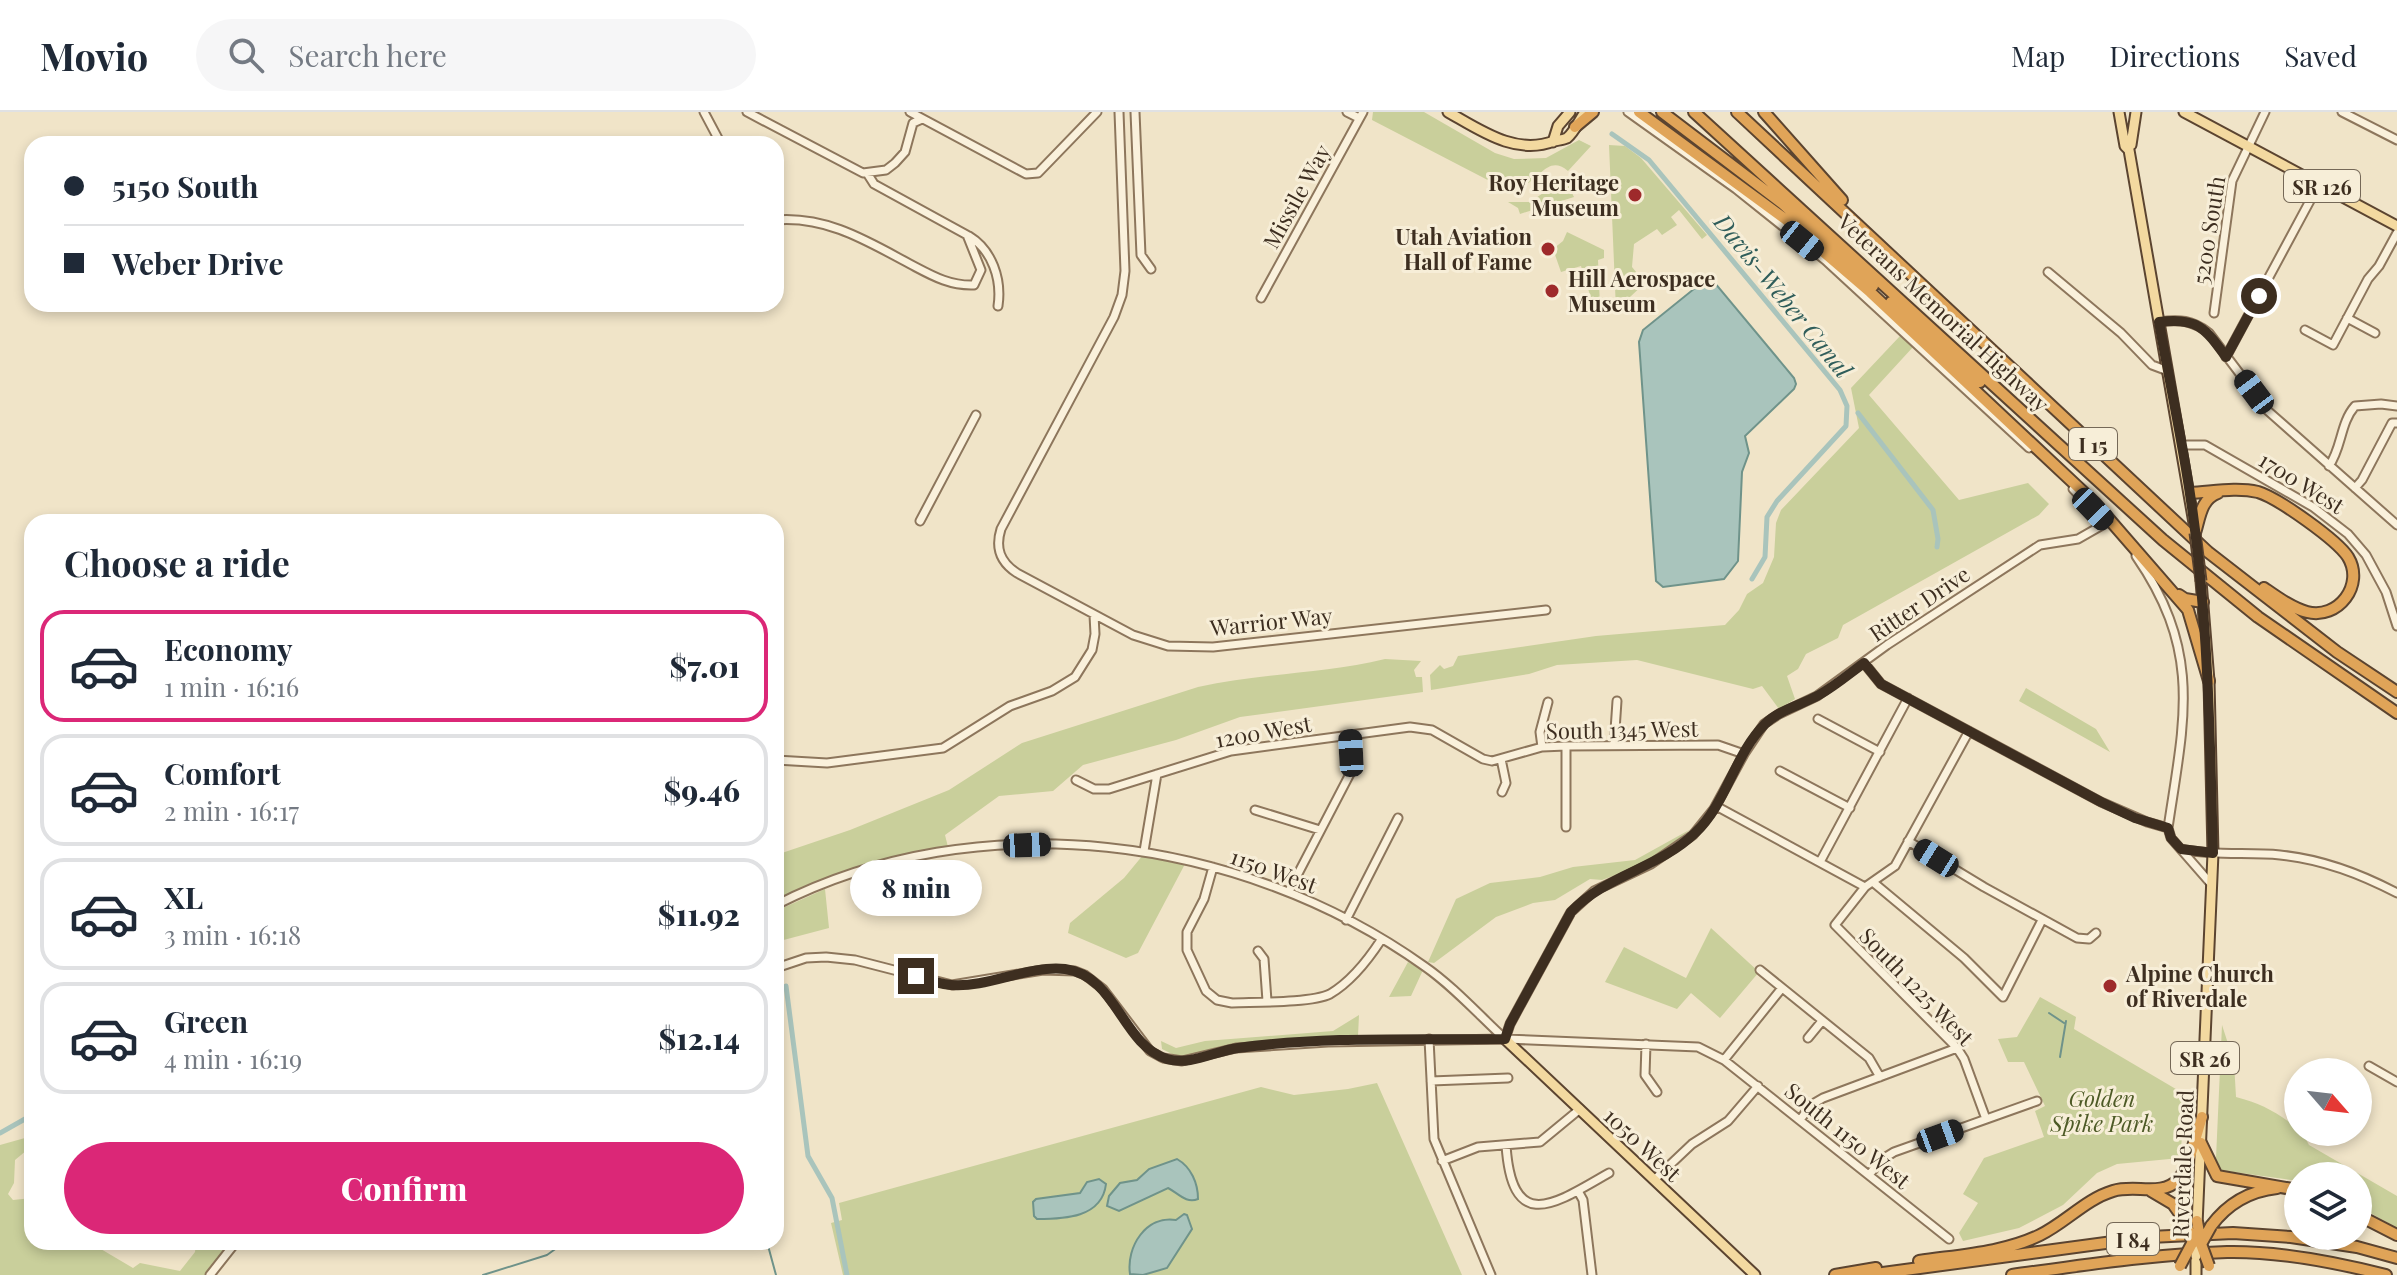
<!DOCTYPE html>
<meta charset="utf-8">
<style>
:root{--surface:#fff;--page:#f6f6f7;--text:#1f2937;--muted:#747a83;--line:#e0e1e3;--accent:#db2777}
body{margin:0;font-family:"Playfair Display",serif;background:var(--page);color:var(--text);height:100vh;display:flex;flex-direction:column;font-size:30px;white-space:nowrap}
*{box-sizing:border-box;margin:0}
p{font-size:26px;color:var(--muted)}
.icon{flex:none;width:44px;height:44px;fill:none;stroke:currentColor;stroke-width:2;stroke-linecap:round;stroke-linejoin:round}
.map{position:relative;flex:1;overflow:hidden}
.panel{position:absolute;left:24px;top:402px;width:760px;height:736px;display:flex;flex-direction:column;background:var(--surface);border-radius:24px;box-shadow:0 4px 12px #0003}
.panel>*{flex:none}
.top-card{position:absolute;left:24px;top:24px;width:760px;height:176px;border-radius:24px;box-shadow:0 4px 12px #0003;display:grid;align-content:center;height:176px;padding:0 40px;background:var(--surface)}
.needle{width:52px;rotate:118deg}
.buttons{position:absolute;left:2284px;top:946px;display:grid;gap:16px}
.buttons a{display:grid;place-items:center;width:88px;height:88px;border-radius:50%;background:var(--surface);box-shadow:0 4px 12px #0003;font-size:40px}
.end{position:absolute;width:36px;height:36px;margin:-18px;border:10px solid #3d2e20;background:#fff;box-shadow:0 0 0 4px #fff}
.from{border-radius:50%}
.bubble{position:absolute;height:56px;border-radius:28px;background:var(--surface);box-shadow:0 4px 12px #0003;font-size:26px;font-weight:800;line-height:56px;text-align:center}
.car{position:absolute;width:24px;height:48px;margin:-24px -12px;border-radius:10px;box-shadow:0 0 6px 2px #0007;background:linear-gradient(#222 24%,#8ab4d8 0 40%,#222 0 76%,#8ab4d8 0 86%,#222 0)}
.top-card b{display:flex;align-items:center;gap:28px;height:76px;font-size:30px}
.top-card b+b{border-top:2px solid var(--line)}
.top-card i{width:20px;height:20px;background:var(--text)}
ul{padding:0;list-style:none}
li{display:flex;align-items:center;gap:24px;height:112px;margin:0 16px 12px;padding:0 24px;border:4px solid var(--line);border-radius:24px}
li div{flex:1}
li b{display:block;font-size:30px}
li em{font-style:normal;font-weight:800}
li.selected{border-color:var(--accent)}
li>.icon{width:72px;height:72px;stroke-width:1.5}
h2{padding:0 40px;font-size:36px;line-height:96px}
.action{display:flex;gap:16px;margin-top:auto;padding:16px 40px}
.action a{flex:1;height:92px;border-radius:48px;background:var(--accent);color:#fff;font-size:32px;font-weight:800;line-height:92px;text-align:center}
header{display:flex;align-items:center;gap:48px;box-sizing:border-box;height:112px;padding:0 40px;background:var(--surface);border-bottom:2px solid var(--line)}
header strong{font-size:38px}
nav{display:flex;gap:44px;margin-inline-start:auto;font-size:28px}
.search{width:560px;height:72px;background:var(--page);display:flex;align-items:center;gap:20px;box-sizing:border-box;padding:0 28px;border-radius:44px;color:var(--muted);font-size:30px}
.map>svg:first-child{display:block}
</style>
<header>
<strong>Movio</strong>
<div class="search"><svg class="icon" aria-label="search" viewBox="0 0 24 24"><circle cx="10" cy="10" r="6"/><path d="M15 15l6 6"/></svg>Search here</div>
<nav><a>Map</a><a>Directions</a><a>Saved</a></nav>
</header>
<div class="map">
<svg width="2397" height="1163" viewBox="0 0 2397 1163">
<rect width="100%" height="100%" fill="#f0e4c8"/>
<!-- green -->
<path fill="#c9cf9b" d="M1373,0H1424L1495,41L1514,47L1546,46L1579,28L1591,34L1568,59C1544,39 1539,78 1507,78L1372,8Z
M1609,33L1625,34L1641,46L1707,123L1702,127L1679,98L1671,105L1677,113L1662,123L1657,117L1634,132L1632,155L1645,171L1616,198Z
M1560,67L1568,73L1574,85L1520,102L1518,96L1508,90H1530L1549,77L1552,78Z
M1567,120L1604,138V146L1598,148L1600,194L1594,196L1581,154L1561,160L1553,137L1563,129Z
M1900,224L1913,235L1869,283L1959,388L2028,371L2049,392L2039,403L1843,513L1838,526L1806,542L1798,557L1787,564L1795,587L1779,597L1762,574L1753,577L1637,548L1557,553L1529,562L1431,578L1430,563L1440,553L1444,557L1453,554L1458,544L1596,524L1725,513L1739,498L1747,482L1763,471L1774,445L1776,411L1781,398L1859,316L1851,276Z
M1385,547L1421,549L1414,558L1416,565H1422L1423,580L1240,605L1176,628L1083,653L1053,679L999,684L945,723L948,735L859,755L776,788V743L850,718L949,678L1022,631L1198,575C1260,561 1323,562 1385,547Z
M2026,576L2096,617L2110,640L2019,589Z
M1691,717L1646,752L1602,768L1590,767L1555,788L1533,791L1496,805L1434,851L1428,850L1456,787L1490,771L1540,765L1573,755L1635,748Z
M1143,743L1185,752L1138,841L1126,846L1068,821L1070,811L1124,766Z
M825,777L829,816L776,830V799Z
M1711,816L1759,860L1720,906L1691,881L1677,897L1605,870L1624,835L1686,866Z
M1408,850L1423,858L1411,884L1389,885Z
M2040,885L2076,905L2074,917L2186,983L2180,1046L2117,1052L2097,1061L2063,1093L2019,1116L1963,1129L1959,1121L1978,1091L1963,1082L1984,1046L2044,1025L2035,999L2045,994L2024,950H2008L1998,927L2017,925Z
M1359,903L1358,924L1235,933L1186,945L1174,943L1162,937L1161,929L1176,936L1205,929L1333,919Z
M2222,913L2234,950L2236,985C2262,992 2277,1000 2298,1017V1020H2302L2309,1033L2397,1084V1116L2358,1094V1064H2298V1069L2219,1058L2216,1046Z
M1377,971L1462,1163H843L831,1111L842,1108L839,1091L1261,975L1294,983L1348,977Z
M32,1024V1037L27,1038L15,1048L14,1071L8,1082L13,1088L32,1086V1130H89L133,1156L140,1151L180,1159L195,1140L196,1130H217L223,1138L215,1154L206,1163H0V1033Z"/>
<!-- water -->
<path fill="#a9c4bc" stroke="#6f938a" stroke-width="2" d="M1705,168L1715,171L1794,266L1796,272L1794,277L1745,324L1749,341L1742,360L1738,449L1724,467L1663,475L1656,469L1639,230L1643,218Z
M1177,1047C1191,1055 1198,1071 1198,1087C1186,1092 1178,1081 1168,1076L1119,1099L1107,1094L1109,1084L1120,1071L1137,1068L1149,1057Z
M1099,1067L1106,1072C1102,1106 1064,1107 1037,1107L1034,1104L1033,1090L1036,1087L1080,1081L1087,1070Z
M1184,1102L1187,1103L1192,1117L1167,1156L1143,1163L1130,1162C1126,1135 1146,1103 1176,1108Z"/>
<g fill="none" stroke-linecap="round" stroke-linejoin="round">
<!-- stream -->
<path stroke="#6f938a" stroke-width="2" d="M2049,901L2064,911
M2060,945L2066,909
M609,1130H616
M767,1130L776,1163
M483,1163L547,1143L565,1130"/>
<!-- canal -->
<path stroke="#a9c4bc" stroke-width="5" d="M1612,22L1649,48L1840,278L1847,294L1846,314L1777,389L1767,405L1765,445L1752,467
M1858,301L1933,398L1938,427L1937,435
M786,874L808,1044L832,1086L847,1163
M0,1021L32,1003"/>
<!-- minor casing -->
<g stroke="#8d765c" stroke-width="11">
<path id="minor" d="M704,0L721,32
M747,0L863,61L886,58L895,51L905,40L913,11L922,7
M910,0L1026,62L1038,61L1097,0
M1119,0L1125,159L1122,183L1114,205L1001,417C995,436 1000,450 1017,461L1133,523L1168,534L1213,535L1546,498
M1135,0L1141,143L1151,157
M1347,0L1359,6
M1628,0L1736,77L1825,148L2029,336
M2342,0L2397,28
M776,108C827,104 867,129 910,152C931,163 949,174 974,173L981,158L967,123L874,72L867,61
M969,124C992,138 1002,167 998,194
M2048,160L2121,221L2152,253L2168,259
M1261,186L1363,0
M2214,201L2232,69L2265,0
M2347,206L2375,221
M2159,210C2179,207 2192,208 2209,221L2268,299L2397,413
M2305,218L2333,233L2368,167L2379,154L2397,121
M2226,245L2319,72
M2182,333H2205L2313,395L2348,422L2366,443L2386,480L2397,514
M2329,354C2342,336 2340,311 2355,294L2381,292L2397,294
M2355,376L2362,368L2392,311H2397
M2073,377L2106,411
M920,409L976,303
M2136,444C2203,541 2184,608 2168,716L2171,726L2212,773
M1864,551L1881,572L2101,690L2147,710L2168,716
M1818,607L1880,640
M1969,619L1895,754L1865,775L1835,813L1957,936L1964,947L1986,1007
M1614,633L1617,589
M1542,635L1540,620L1548,590
M1501,647L1506,671L1502,680
M776,648L827,651L943,636L1010,594L1052,579L1075,565L1092,538L1095,522L1094,503
M1780,659L1850,696
M1076,668L1094,677H1109L1231,639L1410,615L1432,618L1483,647L1492,649L1542,635L1566,634L1718,633L1744,642
M1716,694L1865,775
M1255,698L1320,718
M1566,715V634
M1908,729L1984,775L2077,826L2089,827L2096,821
M2181,737C2213,744 2247,740 2280,743C2321,747 2361,762 2397,781
M1144,739L1157,662
M1820,750L1908,586
M1213,755L1204,787L1187,820V838L1206,879L1217,888L1232,891C1255,890 1312,891 1330,882C1352,869 1368,848 1381,828
M1874,771L1964,846L2003,885L2042,808
M1289,779L1352,658L1350,624
M776,793C979,689 1240,723 1424,854C1453,874 1479,903 1505,927
M1346,808L1398,706
M1258,839L1264,847L1267,889
M776,856L806,846L826,845L855,848L952,873L1043,858L1075,859L1085,863L1103,877L1150,939L1163,946L1182,949L1236,936L1328,930L1505,927L1698,935L1724,948L1949,1127
M1760,858L1869,946L1880,965
M1808,926L1822,909
M1429,927L1434,1027L1491,1163
M1505,927L1510,912L1571,800L1594,779L1651,752L1693,723L1714,697L1744,642L1764,612L1779,602L1817,584L1887,533L2040,433L2078,427L2106,411
M1646,932L1645,963L1657,980
M1724,948L1782,876
M2369,954L2397,970
M1431,969L1508,966
M1800,1008L1811,993L1823,986L1957,936
M1506,1033C1512,1123 1555,1092 1609,1061
M1442,1049L1478,1035L1540,1030L1580,997
M1869,1063L1881,1048L1894,1040L2037,989
M1654,1068L1692,1032L1728,1009L1758,974
M1578,1079L1583,1088L1592,1163
M210,1163L236,1130"/>
</g>
<!-- major casing -->
<g stroke="#5b4430" stroke-width="13">
<path id="major" d="M1448,0C1480,18 1516,44 1554,29C1558,28 1563,28 1567,26C1574,21 1580,7 1585,0
M2119,0L2125,34L2129,38L2195,417
M2184,0L2397,114
M1553,30L1558,14L1570,0
M2131,33L2136,0
M1505,927L1755,1163
M2197,1113L2213,741L2209,569L2201,469
M2196,1163V1144"/>
</g>
<!-- highway casing -->
<g stroke="#5b4430" stroke-width="14">
<path id="highway" d="M1639,0L1785,107L1870,180L2095,391L2188,498L2209,569
M1662,0L1783,92L1873,174
M1694,0L2163,428L2258,505L2397,601
M1737,0L2208,440L2337,540L2397,580
M1764,0L1842,88
M1575,15L1593,0
M1891,190L1980,270
M2190,381C2212,380 2236,375 2258,380C2278,386 2337,428 2348,445C2365,473 2338,508 2307,500C2292,496 2277,485 2264,476
M2195,421C2200,405 2201,387 2218,381
M2179,483L2185,487L2203,490
M2201,1031L2217,1064L2298,1078
M2151,1079L2173,1092L2185,1109
M2358,1103L2397,1123
M2211,1114C2228,1091 2249,1079 2277,1076
M1919,1149C1959,1143 2003,1141 2040,1123C2065,1111 2086,1087 2113,1079C2135,1072 2161,1085 2178,1068C2188,1058 2197,1020 2202,1005
M1835,1163L1876,1156
M1868,1163L2150,1125L2233,1121L2291,1125L2357,1135L2397,1146
M2012,1163C2084,1153 2155,1142 2227,1140C2280,1139 2335,1150 2386,1163"/>
</g>
<!-- minor -->
<use href="#minor" stroke="#faf1dc" stroke-width="7"/>
<!-- major -->
<use href="#major" stroke="#f3d9a0" stroke-width="9"/>
<!-- highway -->
<use href="#highway" stroke="#e0a458" stroke-width="10"/>
<!-- major-bridge casing -->
<g stroke="#5b4430" stroke-width="13" stroke-linecap="butt">
<path id="major-bridge" d="M2195,421L2201,469
M2196,1144L2197,1125"/>
</g>
<!-- highway-bridge casing -->
<g stroke="#5b4430" stroke-width="14" stroke-linecap="butt">
<path id="highway-bridge" d="M2185,1109L2193,1131
M2197,1109L2201,1132L2209,1154
M2201,1132L2211,1114
M2180,1154L2197,1122"/>
</g>
<!-- major-bridge -->
<use href="#major-bridge" stroke="#f3d9a0" stroke-width="9"/>
<!-- highway-bridge -->
<use href="#highway-bridge" stroke="#e0a458" stroke-width="10"/>
</g>
<g fill="none" stroke-linecap="round" stroke-linejoin="round">
<!-- route -->
<path stroke="#3d2e20" stroke-width="10" d="M916,864C927,868 939,872 951,873C989,876 1027,853 1065,857C1117,864 1121,932 1167,947C1190,954 1215,939 1238,936C1326,924 1417,928 1505,927L1510,912L1571,800C1606,763 1659,756 1695,721C1727,691 1734,643 1765,612C1779,598 1801,593 1819,583C1835,574 1849,562 1864,551L1881,572L2101,690L2135,706L2168,716L2171,726L2181,737L2213,741C2210,641 2209,543 2198,444C2190,365 2173,288 2159,210C2197,205 2205,216 2226,245L2259,184"/>
</g>
<!-- markers -->
<g fill="#9e2a2b" stroke="#f7eed8" stroke-width="3">
<circle cx="1635" cy="83" r="8"/>
<circle cx="1548" cy="137" r="8"/>
<circle cx="1552" cy="179" r="8"/>
<circle cx="2110" cy="874" r="8"/>
</g>
<g text-anchor="middle" dominant-baseline="central" stroke-width="6" stroke-linejoin="round" paint-order="stroke">
<!-- shield labels -->
<g fill="#f7eed8" stroke="#756857" stroke-width="2">
<rect x="2284" y="58" width="76" height="32" rx="6"/>
<rect x="2069" y="316" width="48" height="32" rx="6"/>
<rect x="2171" y="930" width="68" height="32" rx="6"/>
<rect x="2107" y="1111" width="52" height="32" rx="6"/>
</g>
<g font-size="20" font-weight="bold" fill="#3d2e20">
<text x="2322" y="74">SR 126</text>
<text x="2093" y="332">I 15</text>
<text x="2205" y="946">SR 26</text>
<text x="2133" y="1127">I 84</text>
</g>
<!-- poi labels -->
<g font-size="22" font-weight="bold" fill="#3d2e20" stroke="#f7eed8" text-anchor="end">
<text x="1619" y="70">Roy Heritage<tspan x="1619" dy="25">Museum</tspan></text>
<text x="1532" y="124">Utah Aviation<tspan x="1532" dy="25">Hall of Fame</tspan></text>
<text x="1568" y="166" text-anchor="start">Hill Aerospace<tspan x="1568" dy="25">Museum</tspan></text>
<text x="2126" y="861" text-anchor="start">Alpine Church<tspan x="2126" dy="25">of Riverdale</tspan></text>
</g>
<!-- street labels -->
<g font-size="22" fill="#3d2e20" stroke="#f7eed8">
<text transform="translate(1296 84) rotate(-61)">Missile Way</text>
<text transform="translate(2208 118) rotate(-81)">5200 South</text>
<text transform="translate(1944 200) rotate(43)">Veterans Memorial Highway</text>
<text transform="translate(2302 370) rotate(32)">1700 West</text>
<text transform="translate(1919 491) rotate(-34)">Ritter Drive</text>
<text transform="translate(1271 509) rotate(-6)">Warrior Way</text>
<text transform="translate(1622 617) rotate(-1)">South 1345 West</text>
<text transform="translate(1263 619) rotate(-10)">1200 West</text>
<text transform="translate(1274 758) rotate(20)">1150 West</text>
<text transform="translate(1917 874) rotate(46)">South 1225 West</text>
<text transform="translate(1848 1023) rotate(39)">South 1150 West</text>
<text transform="translate(1643 1032) rotate(43)">1050 West</text>
<text transform="translate(2182 1052) rotate(-88)">Riverdale Road</text>
</g>
<!-- park labels -->
<g font-size="22" font-style="italic" fill="#4d5a26" stroke="#f7eed8">
<text x="2102" y="986">Golden<tspan x="2102" dy="25">Spike Park</tspan></text>
</g>
<!-- water labels -->
<g font-size="24" font-style="italic" fill="#2f5d5a" stroke="#f7eed8">
<text transform="translate(1784 183) rotate(51)">Davis-Weber Canal</text>
</g>
</g>
</svg>
<div class="buttons">
<a><svg class="needle" viewBox="-14 -14 28 28"><path d="M0-13l5 13h-10z" fill="#e53935"/><path d="M0 13l5-13h-10z" fill="#747a83"/></svg></a>
<a><svg class="icon" aria-label="layers" viewBox="0 0 24 24"><path d="M12 4l9 5-9 5-9-5zM3 14l9 5 9-5"/></svg></a>
</div>
<i class="end from" style="left:2259px;top:184px"></i>
<i class="end" style="left:916px;top:864px"></i>
<div class="bubble" style="left:850px;top:748px;width:132px">8 min</div>
<i class="car" style="left:1802px;top:129px;rotate:129deg"></i>
<i class="car" style="left:2254px;top:280px;rotate:323deg"></i>
<i class="car" style="left:2093px;top:397px;rotate:136deg"></i>
<i class="car" style="left:1351px;top:641px;rotate:357deg"></i>
<i class="car" style="left:1027px;top:733px;rotate:88deg"></i>
<i class="car" style="left:1936px;top:746px;rotate:302deg"></i>
<i class="car" style="left:1940px;top:1024px;rotate:70deg"></i>
<div class="top-card">
<b><i class="from"></i>5150 South</b>
<b><i></i>Weber Drive</b>
</div>
<section class="panel">
<h2>Choose a ride</h2>
<ul>
<li class="selected"><svg class="icon" aria-label="car" viewBox="0 0 24 24"><path d="M5 17H2v-5l4-1 3-4h7l3 4 3 1v5h-3M9 17h6M6 11h13"/><circle cx="7" cy="17" r="2"/><circle cx="17" cy="17" r="2"/></svg><div><b>Economy</b><p>1 min · 16:16</p></div><em>$7.01</em></li>
<li><svg class="icon" aria-label="car" viewBox="0 0 24 24"><path d="M5 17H2v-5l4-1 3-4h7l3 4 3 1v5h-3M9 17h6M6 11h13"/><circle cx="7" cy="17" r="2"/><circle cx="17" cy="17" r="2"/></svg><div><b>Comfort</b><p>2 min · 16:17</p></div><em>$9.46</em></li>
<li><svg class="icon" aria-label="car" viewBox="0 0 24 24"><path d="M5 17H2v-5l4-1 3-4h7l3 4 3 1v5h-3M9 17h6M6 11h13"/><circle cx="7" cy="17" r="2"/><circle cx="17" cy="17" r="2"/></svg><div><b>XL</b><p>3 min · 16:18</p></div><em>$11.92</em></li>
<li><svg class="icon" aria-label="car" viewBox="0 0 24 24"><path d="M5 17H2v-5l4-1 3-4h7l3 4 3 1v5h-3M9 17h6M6 11h13"/><circle cx="7" cy="17" r="2"/><circle cx="17" cy="17" r="2"/></svg><div><b>Green</b><p>4 min · 16:19</p></div><em>$12.14</em></li>
</ul>
<div class="action"><a>Confirm</a></div>
</section>
</div>
